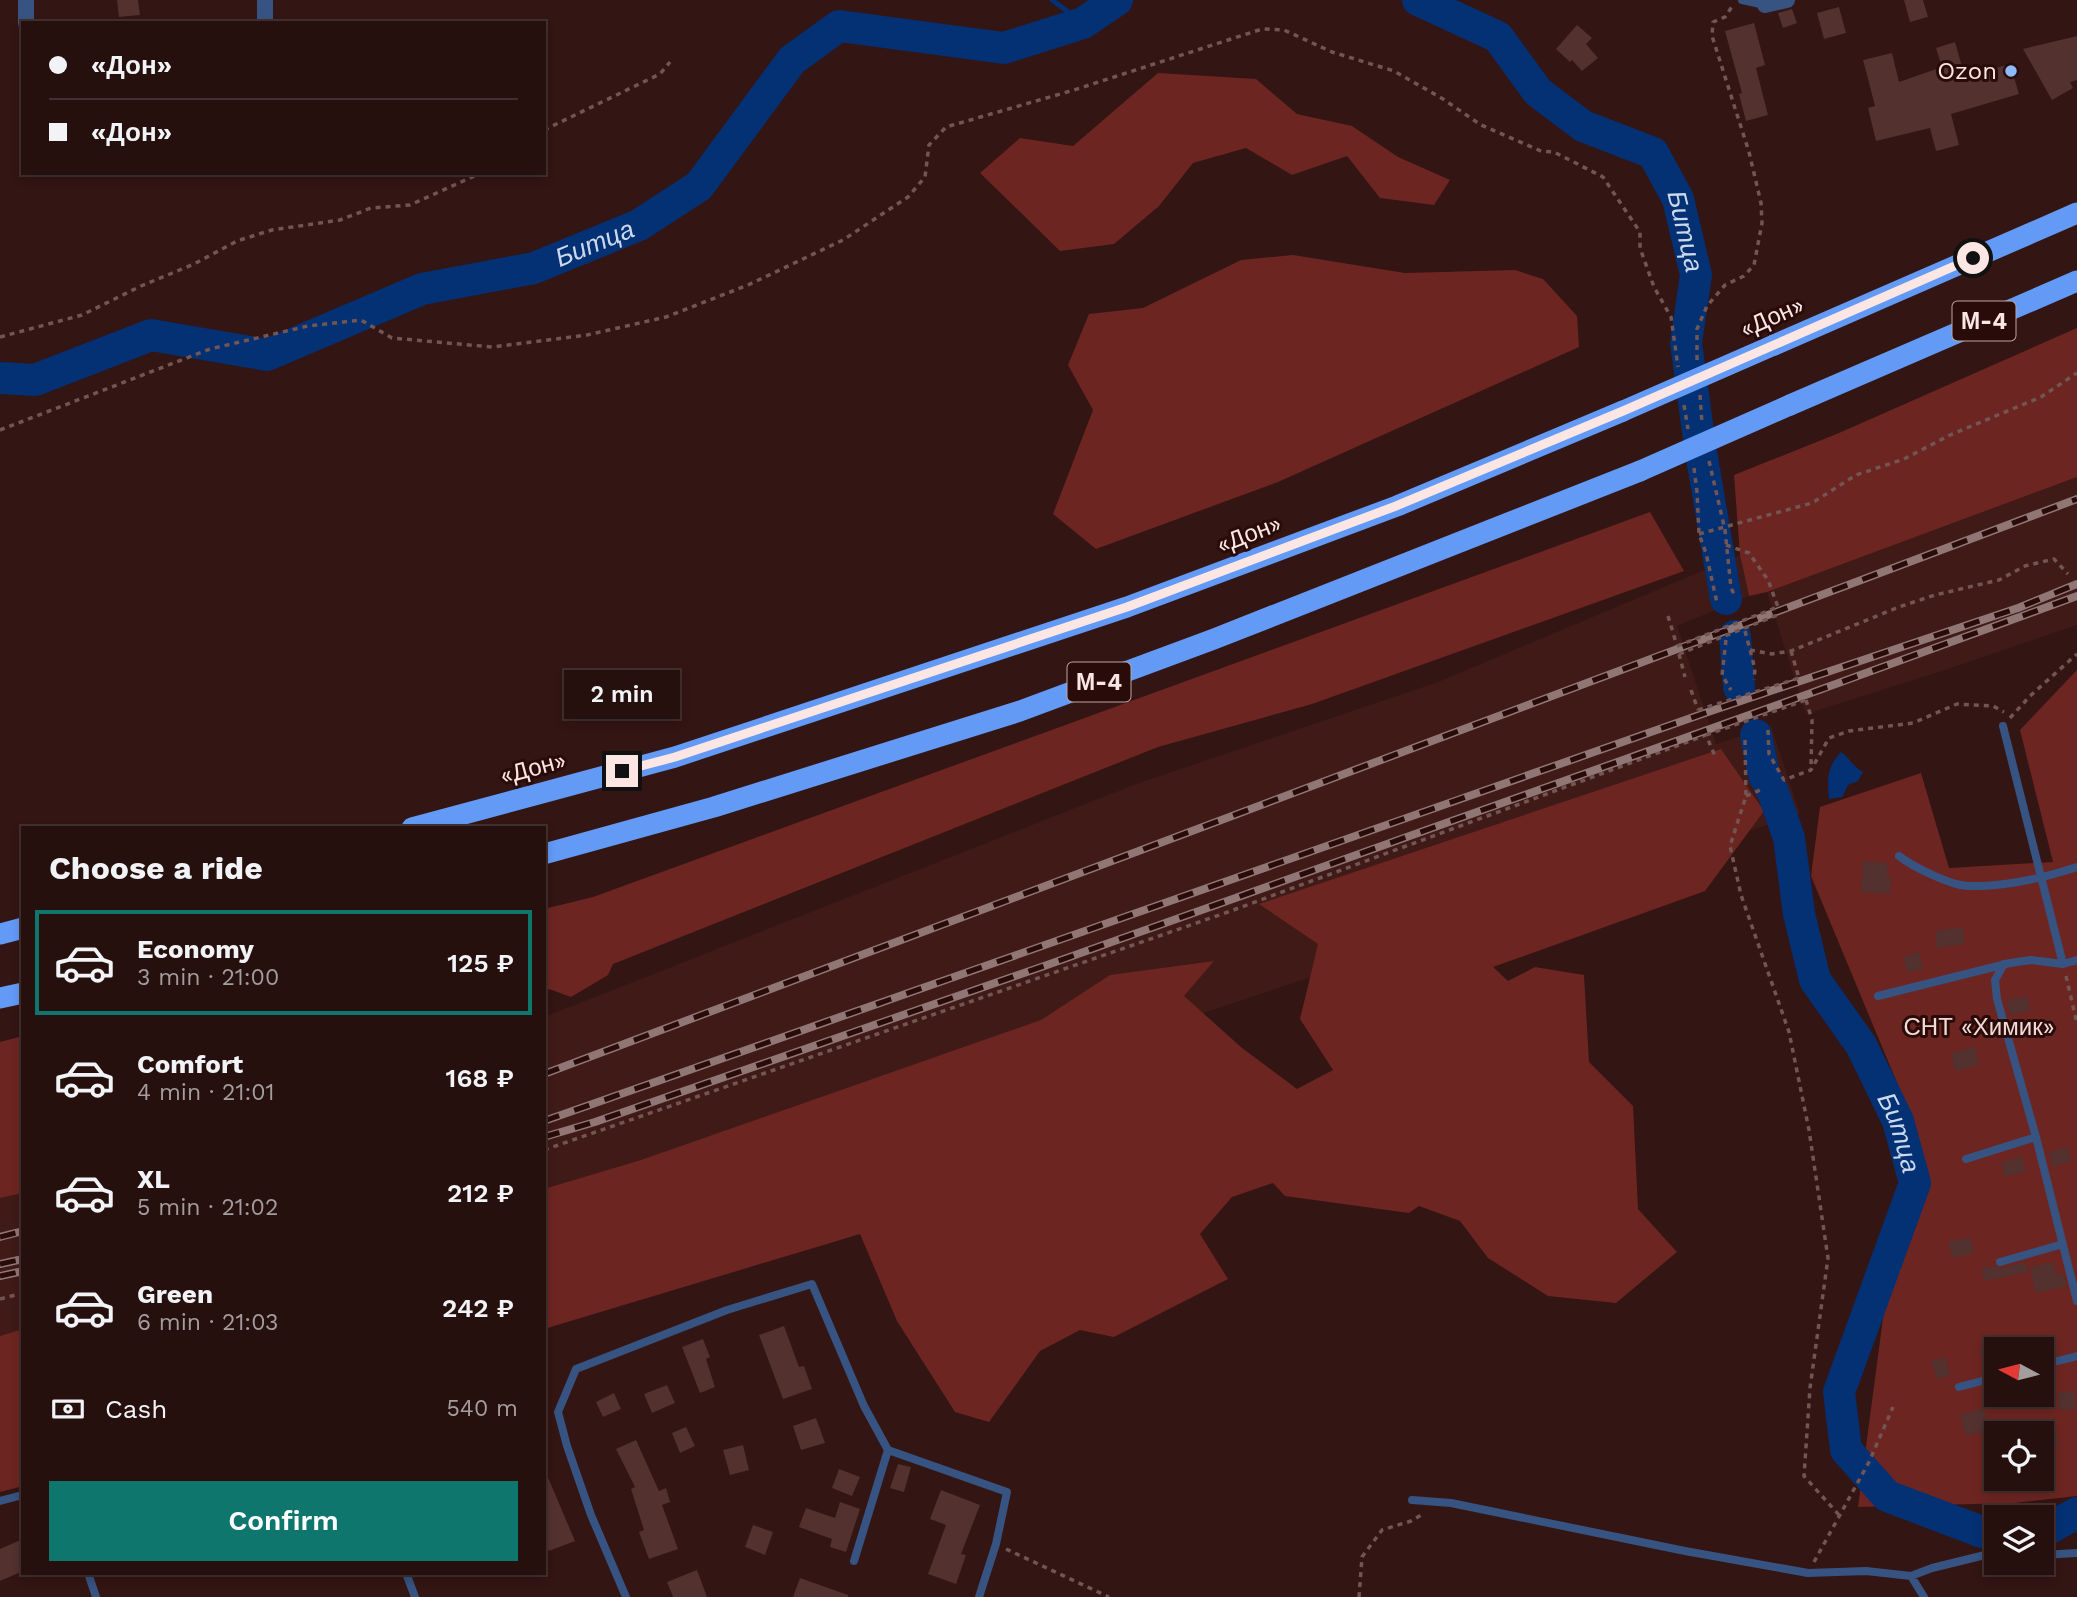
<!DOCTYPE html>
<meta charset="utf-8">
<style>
:root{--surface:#26100e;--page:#321e1c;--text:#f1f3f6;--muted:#a49d9e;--line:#42302e;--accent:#0f766e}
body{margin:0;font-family:"Work Sans",sans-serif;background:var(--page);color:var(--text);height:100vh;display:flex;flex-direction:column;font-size:26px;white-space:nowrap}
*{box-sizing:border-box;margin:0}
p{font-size:23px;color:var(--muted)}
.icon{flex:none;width:38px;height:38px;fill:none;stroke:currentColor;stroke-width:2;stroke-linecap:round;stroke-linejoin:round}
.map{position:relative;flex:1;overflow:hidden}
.panel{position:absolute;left:21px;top:826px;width:525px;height:749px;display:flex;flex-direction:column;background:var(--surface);border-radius:0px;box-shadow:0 4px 10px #0003,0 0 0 2px var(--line)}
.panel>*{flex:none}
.top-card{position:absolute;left:21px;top:21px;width:525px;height:154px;border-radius:0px;box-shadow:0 4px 10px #0003,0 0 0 2px var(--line);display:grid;align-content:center;height:154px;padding:0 28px;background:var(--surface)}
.needle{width:46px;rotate:277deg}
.controls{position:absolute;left:1984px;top:1337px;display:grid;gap:14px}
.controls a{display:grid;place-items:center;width:70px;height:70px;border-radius:0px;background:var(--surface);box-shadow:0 4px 10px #0003,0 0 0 2px var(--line);font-size:35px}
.end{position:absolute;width:32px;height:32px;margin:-16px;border:9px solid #fce6e3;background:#111;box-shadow:0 0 0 4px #111}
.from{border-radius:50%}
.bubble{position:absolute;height:49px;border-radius:0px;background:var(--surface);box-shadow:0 4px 10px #0003,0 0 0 2px var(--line);font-size:23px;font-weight:600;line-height:49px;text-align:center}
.top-card b{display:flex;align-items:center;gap:24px;height:66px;font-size:26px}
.top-card b+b{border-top:2px solid var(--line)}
.top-card i{width:18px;height:18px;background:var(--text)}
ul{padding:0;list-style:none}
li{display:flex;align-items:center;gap:21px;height:105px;margin:0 14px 10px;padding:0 14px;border:4px solid transparent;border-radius:0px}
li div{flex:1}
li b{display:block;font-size:26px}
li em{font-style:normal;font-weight:600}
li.current{border-color:var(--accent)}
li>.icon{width:63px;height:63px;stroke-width:1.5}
h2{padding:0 28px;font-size:32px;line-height:84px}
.pay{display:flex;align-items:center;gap:18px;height:77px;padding:0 28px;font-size:26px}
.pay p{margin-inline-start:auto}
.primary-button{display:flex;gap:14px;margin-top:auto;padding:14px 28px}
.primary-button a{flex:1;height:80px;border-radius:0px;background:var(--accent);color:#fff;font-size:28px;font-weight:600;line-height:80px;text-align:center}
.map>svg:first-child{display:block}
</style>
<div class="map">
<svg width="2077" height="1597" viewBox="0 0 2077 1597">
<rect width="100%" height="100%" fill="#331513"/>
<!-- built -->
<path fill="#3f1a17" d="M2077,477V625L1942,671L1806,714L1767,592Z
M1740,555L1749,596L1677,626L1716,744L1771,726L1800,814L544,1233V1017L1136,784L1438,682Z
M23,1163V1376L0,1382V1169Z"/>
<!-- green -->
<path fill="#6d2521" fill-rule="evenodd" d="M1158,73L1256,79L1297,114L1352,126L1398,157L1450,180L1434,205L1380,198L1347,156L1292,175L1246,148L1193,163L1159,206L1114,244L1060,251L980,173L1020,138L1073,146Z
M1293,255L1405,273L1515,270L1543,279L1577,316L1579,347L1278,482L1096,549L1053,514L1093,410L1068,365L1089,314L1143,308L1241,260Z
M2077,328V477L1767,592L1749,596L1740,555L1734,475L1839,433Z
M1650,512L1684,571L1312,704L1158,747L613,964L608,975L571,997L549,989L544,991V909L593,897Z
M2077,670V1496L2014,1503L1858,1507L1910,1114L1811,876L1820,807L1921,773L1949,868L2053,862L2020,730ZM1997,1349H2042V1395H1997ZM1997,1433H2042V1479H1997Z
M1721,749L1764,811L1705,891L1493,967L1508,981L1535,967L1584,975L1589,1062L1633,1106L1638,1209L1677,1252L1616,1303L1548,1296L1488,1258L1460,1221L1419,1206L1409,1213L1285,1196L1273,1183L1232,1197L1200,1234L1228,1279L1114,1337L1080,1330L1040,1351L989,1422L955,1412L897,1321L860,1234L544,1329V1189L641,1160L1041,1020L1110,975L1214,961L1184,996L1242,1048L1297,1089L1333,1070L1300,1019L1318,944L1259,904Z
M23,1036V1193L0,1198V1042Z
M23,1329V1486L0,1492V1336Z"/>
<!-- water -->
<path fill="#043074" d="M1841,752C1850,758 1853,767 1863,772L1858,781L1848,785L1842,797L1829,799C1827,779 1827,767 1841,752Z"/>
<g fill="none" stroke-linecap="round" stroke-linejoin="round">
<!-- stream -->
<path stroke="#043074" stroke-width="5" d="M1052,0L1083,23"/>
<!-- river -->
<g stroke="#043074" stroke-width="32">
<path id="s1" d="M1418,0L1498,37L1538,92L1583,126L1653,153L1678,199L1696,275L1686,343L1700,446L1726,599"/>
<path id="s2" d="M0,378L35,380L151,335L267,355L422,289L534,268L639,225L699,186L792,60L839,26L1004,48L1083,23L1117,0"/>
<path d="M1735,636L1739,687"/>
<path id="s3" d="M1756,735L1764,775L1773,792L1789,838L1799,914L1815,980L1861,1045L1898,1121L1915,1183L1839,1392L1846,1450L1887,1496L1982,1532L1997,1531"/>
<path d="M2042,1529H2048L2077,1513"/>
</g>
</g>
<!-- building -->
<path fill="#52312e" d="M117,0H138L140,15L119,17Z
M1904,0H1923L1928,17L1910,22Z
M1839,7L1846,33L1824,39L1817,13Z
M1792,9L1797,23L1783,28L1778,13Z
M1754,23L1765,65L1756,68L1768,115L1746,121L1739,94L1742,93L1725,31Z
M1577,25L1592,38L1586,44L1598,58L1582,71L1572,60L1570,62L1556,49Z
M2077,36V80L2070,82L2073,88L2052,100L2023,49Z
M1955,42L1965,77L2010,64L2019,94L1951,114L1959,145L1936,151L1930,128L1876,141L1868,108L1875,106L1863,60L1892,53L1899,82L1942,67L1936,48Z
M1863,861L1888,863L1887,876H1891L1890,894L1861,892Z
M1962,927L1965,944L1937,948L1935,931Z
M1919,952L1923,969L1907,973L1903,957Z
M2027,996L2030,1011L2010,1015L2007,1000Z
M1975,1047L1979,1065L1955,1071L1951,1053Z
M2067,1147L2071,1161L2053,1167L2049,1152Z
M2021,1156L2026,1171L2005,1177L2001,1163Z
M1970,1237L1974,1253L1952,1258L1948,1242Z
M2025,1262L2028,1272L1984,1281L1982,1268L1995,1266L2001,1268Z
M2053,1262L2056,1275L2063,1273L2067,1286L2035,1293L2030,1267Z
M784,1326L799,1367L804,1366L812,1389L783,1399L759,1335Z
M703,1339L710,1357L706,1359L715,1387L700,1393L682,1347Z
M1997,1347V1368L1983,1370L1980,1350Z
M1945,1357L1950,1375L1937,1379L1931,1361Z
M667,1385L675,1403L652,1413L644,1394Z
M2074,1391L2076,1409L2059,1410L2057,1393Z
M614,1393L621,1409L603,1417L596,1402Z
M1983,1408L1990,1433H1976L1966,1436L1960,1415Z
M816,1418L825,1443L801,1450L793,1426Z
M2055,1426L2059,1445L2042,1449V1429Z
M686,1427L695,1446L680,1453L672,1433Z
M636,1440L659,1491L666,1488L670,1502L662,1505L678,1549L649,1559L639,1532L644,1530L631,1489L635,1487L616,1449Z
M743,1445L749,1470L730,1475L723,1450Z
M898,1464L911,1467L904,1492L890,1488Z
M544,1468L575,1541L549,1551L544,1540Z
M839,1469L860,1477L852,1496L832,1488Z
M941,1490L980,1505L961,1554L966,1555L956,1584L928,1574L946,1525L930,1519Z
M840,1502L860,1509L846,1552L830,1547L832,1539L799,1527L806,1508L835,1518Z
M753,1525L773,1532L765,1555L745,1547Z
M23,1539V1571L0,1581V1549Z
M697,1570L707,1597H673L667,1582Z
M800,1578L848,1595V1597H793Z"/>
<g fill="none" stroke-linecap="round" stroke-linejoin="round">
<!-- path -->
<path stroke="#725654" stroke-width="3.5" stroke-dasharray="5 5" stroke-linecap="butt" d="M544,130L660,74L670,62
M0,337L82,315L141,286L194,264L237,241L272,230L340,220L371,208L410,205L481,173
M1697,360V329L1707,306L1725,285L1744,276L1754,265L1762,223L1761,203L1749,152L1712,36L1713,22L1725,17L1733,5
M1700,395L1702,423
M1684,405L1688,429
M0,430L210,349L308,326L361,320L392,338L492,347L587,335L666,317L748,285L843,240L908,197L925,177L929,145L946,127L1074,90L1262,29L1284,30L1332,52L1394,71L1443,99L1481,125L1541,151L1554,152L1603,177L1640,232V248L1654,287L1671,317L1678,367
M1709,461L1725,530L1731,588L1735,596
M1694,468L1697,492L1699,534L1706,553L1717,603
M1699,534L1812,503L1856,475L1904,459L1950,435L2041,397L2077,373
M1726,545L1749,553L1768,580L1778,607
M1668,616L1677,646
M1745,631L1755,669L1754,680
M1726,640L1722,675L1731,690
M1750,650L1772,654L1791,651L1899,607L1935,595L1999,580L2025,566L2054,559L2068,574
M1791,651L1799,678
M1679,654L1685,677
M1691,690L1698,710
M1806,700L1812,720L1811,767
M2010,718L2030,696L2077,654
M1768,730L1769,754L1784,780L1811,770L1829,738L1849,731L1913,723L1957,704L1993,706L2004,712
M1745,740L1746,796L1730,846L1741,895L1789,1032L1809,1130L1828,1258L1810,1388L1804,1476L1839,1515
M1746,796L1760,790
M2066,976L2077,1024
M544,1150L1228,912L1706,735L1715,756
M0,1299L23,1293
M1006,1549L1109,1597
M1814,1562L1869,1462L1893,1407
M1359,1597L1362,1557L1382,1530L1411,1521L1423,1514"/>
<!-- service -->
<path stroke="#375381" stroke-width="8" d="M1742,0L1765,5
M2003,726L2063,964
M1899,856C1913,867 1952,886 1969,886C2006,887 2043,878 2077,867
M2004,964L1995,980L1997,999L2036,1137L2077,1301
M1878,996L2010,963L2031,960L2063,964L2077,960
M1966,1159L2036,1137
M2000,1262L2063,1244
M2042,1365L2077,1356
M1959,1387L1997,1377
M1412,1500L1451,1503L1685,1551L1808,1573L1866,1571L1911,1576L1932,1568L1985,1555H1997
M0,1501L23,1495
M2042,1555L2077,1553
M854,1561L888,1450
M88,1573L96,1597
M406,1573L415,1597
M1911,1576L1924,1597
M626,1597L591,1515L567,1446L558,1412L576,1369L727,1310L812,1284L864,1406L888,1450L1007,1492L996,1544L979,1597"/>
<!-- minor -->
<path stroke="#375381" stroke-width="16" d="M26,0V23
M265,0V23
M1765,5L1787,0"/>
<!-- motorway -->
<path stroke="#629af6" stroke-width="21" d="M1774,345L2077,213
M1790,405L2077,281
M412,828L675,757L1127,607L1397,506L1623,411
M544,854L714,807L1020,711L1214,639L1640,471
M0,934L23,928
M0,998L23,993"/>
<!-- rail casing -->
<g stroke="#907674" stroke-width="8">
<path id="rail" d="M544,1074L2077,499
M544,1121L1705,713L2018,608L2077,584
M544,1137L595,1122L1047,965L1800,697L2077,596
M0,1237L23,1231
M0,1264L23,1259
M0,1276L23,1271"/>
</g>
<!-- rail -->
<use href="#rail" stroke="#290c0a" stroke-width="5" stroke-dasharray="16" stroke-linecap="butt"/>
<!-- path-bridge -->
<path stroke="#725654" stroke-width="3.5" stroke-dasharray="5 5" stroke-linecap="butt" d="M1677,646L1778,607
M1679,654L1780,614
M1698,710L1799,678
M1706,735L1806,700"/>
<!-- motorway-bridge -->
<path stroke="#629af6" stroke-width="21" d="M1623,411L1774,345
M1640,471L1790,405"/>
</g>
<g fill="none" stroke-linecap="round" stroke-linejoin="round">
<!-- route -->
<path stroke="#fce6e3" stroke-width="9" d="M622,771L675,757L1127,607L1396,506L1623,411L1973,258"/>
</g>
<!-- markers -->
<circle fill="#8eb9fd" stroke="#290c0a" stroke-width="2.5" cx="2011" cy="71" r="7"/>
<g text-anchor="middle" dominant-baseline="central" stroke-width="6" stroke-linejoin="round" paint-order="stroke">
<!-- shield labels -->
<g fill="#290c0a" stroke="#bda5a2" stroke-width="2">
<rect x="1952.5" y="301.5" width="63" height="39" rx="5"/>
<rect x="1067.5" y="662.5" width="63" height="39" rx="5"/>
</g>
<g font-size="23" font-weight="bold" fill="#fce6e3">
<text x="1984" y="321">М-4</text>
<text x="1099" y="682">М-4</text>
</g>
<!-- poi labels -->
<g font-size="24" fill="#fce6e3" stroke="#290c0a" text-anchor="end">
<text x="1997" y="71">Ozon</text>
</g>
<!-- street labels -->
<g font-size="24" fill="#fce6e3" stroke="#290c0a">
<text transform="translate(1772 317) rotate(-24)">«Дон»</text>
<text transform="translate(1249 534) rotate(-21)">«Дон»</text>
<text transform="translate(533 768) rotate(-15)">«Дон»</text>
</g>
<!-- park labels -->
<g font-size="24" fill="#f4d9d5" stroke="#290c0a">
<text x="1979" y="1027">СНТ «Химик»</text>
</g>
<!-- water labels -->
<g font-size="26" font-style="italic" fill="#ccd9ed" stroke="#290c0a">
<text stroke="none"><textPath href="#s1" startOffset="373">Битца</textPath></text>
<text stroke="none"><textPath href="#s2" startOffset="625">Битца</textPath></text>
<text stroke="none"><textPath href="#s3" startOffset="429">Битца</textPath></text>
</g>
</g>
</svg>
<div class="controls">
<a><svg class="needle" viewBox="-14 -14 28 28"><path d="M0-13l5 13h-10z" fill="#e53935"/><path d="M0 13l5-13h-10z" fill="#a49d9e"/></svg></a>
<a><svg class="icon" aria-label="locate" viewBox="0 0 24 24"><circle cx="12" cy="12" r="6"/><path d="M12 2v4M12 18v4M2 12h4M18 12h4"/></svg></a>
<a><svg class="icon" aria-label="layers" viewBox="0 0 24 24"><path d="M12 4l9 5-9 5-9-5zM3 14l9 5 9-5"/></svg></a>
</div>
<i class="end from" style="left:1973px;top:258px"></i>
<i class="end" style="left:622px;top:771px"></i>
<div class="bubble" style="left:564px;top:670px;width:116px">2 min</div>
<div class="top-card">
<b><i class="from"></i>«Дон»</b>
<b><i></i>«Дон»</b>
</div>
<section class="panel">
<h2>Choose a ride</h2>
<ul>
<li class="current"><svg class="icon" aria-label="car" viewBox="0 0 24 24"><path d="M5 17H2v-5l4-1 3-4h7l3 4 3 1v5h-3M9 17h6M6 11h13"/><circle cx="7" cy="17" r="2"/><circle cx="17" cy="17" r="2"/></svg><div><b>Economy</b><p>3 min · 21:00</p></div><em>125 ₽</em></li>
<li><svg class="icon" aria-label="car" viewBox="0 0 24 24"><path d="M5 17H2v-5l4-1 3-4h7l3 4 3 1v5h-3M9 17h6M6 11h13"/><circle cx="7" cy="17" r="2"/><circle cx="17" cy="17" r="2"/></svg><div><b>Comfort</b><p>4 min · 21:01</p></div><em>168 ₽</em></li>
<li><svg class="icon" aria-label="car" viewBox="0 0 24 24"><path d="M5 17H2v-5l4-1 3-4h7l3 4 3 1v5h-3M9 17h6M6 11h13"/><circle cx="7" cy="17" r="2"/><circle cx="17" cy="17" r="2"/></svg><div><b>XL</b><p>5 min · 21:02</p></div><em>212 ₽</em></li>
<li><svg class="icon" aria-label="car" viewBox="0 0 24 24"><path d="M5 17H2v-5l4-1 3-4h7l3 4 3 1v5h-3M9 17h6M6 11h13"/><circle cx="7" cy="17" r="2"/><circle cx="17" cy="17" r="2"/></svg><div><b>Green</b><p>6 min · 21:03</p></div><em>242 ₽</em></li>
</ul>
<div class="pay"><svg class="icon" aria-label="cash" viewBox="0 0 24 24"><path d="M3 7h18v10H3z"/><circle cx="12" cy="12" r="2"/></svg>Cash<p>540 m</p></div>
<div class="primary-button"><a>Confirm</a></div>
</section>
</div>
